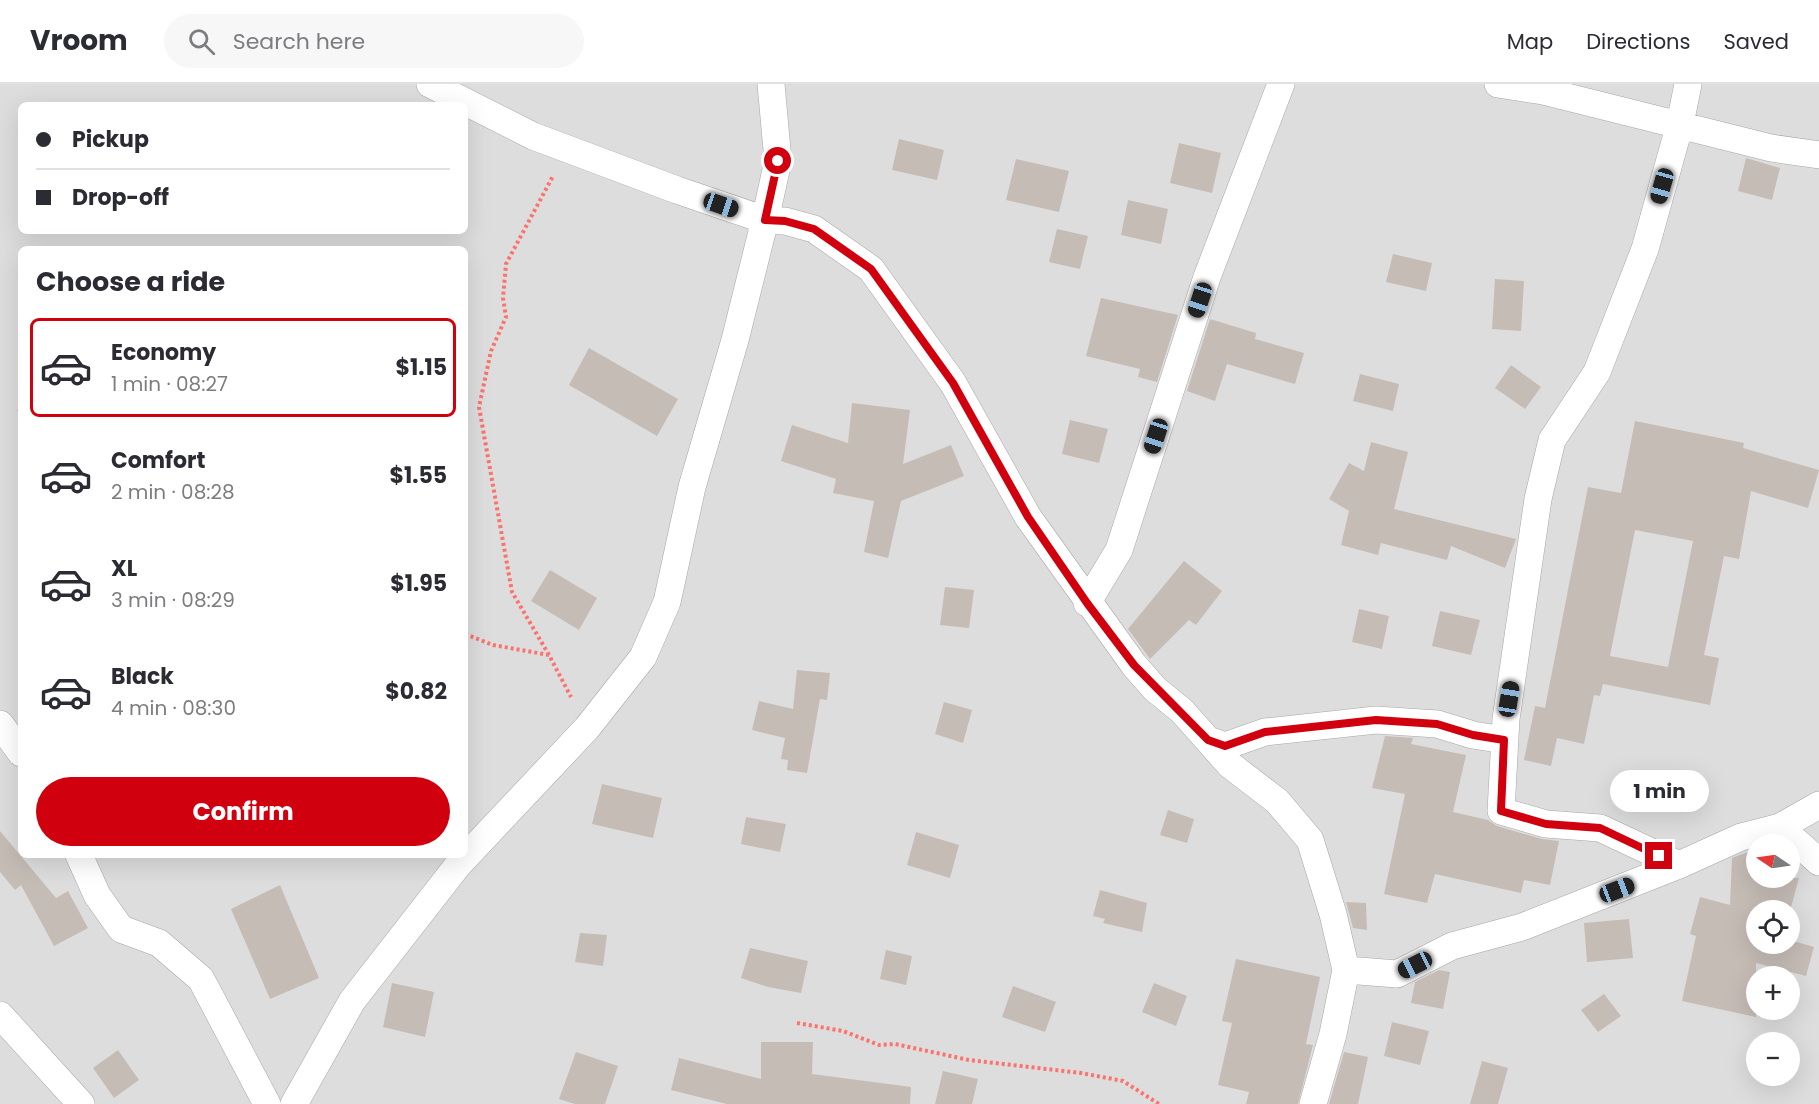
<!DOCTYPE html>
<meta charset="utf-8">
<style>
:root{--surface:#fff;--page:#f7f7f7;--text:#2b2b33;--muted:#7c7c81;--line:#e1e1e2;--accent:#d1000e}
body{margin:0;font-family:Poppins,sans-serif;background:var(--page);color:var(--text);height:100vh;display:flex;flex-direction:column;font-size:22px;white-space:nowrap}
*{box-sizing:border-box;margin:0}
p{font-size:20px;color:var(--muted)}
.icon{flex:none;width:33px;height:33px;fill:none;stroke:currentColor;stroke-width:2;stroke-linecap:round;stroke-linejoin:round}
.map{position:relative;flex:1;overflow:hidden}
.side{position:absolute;left:18px;top:162px;width:450px;height:612px;display:flex;flex-direction:column;background:var(--surface);border-radius:9px;box-shadow:0 6px 24px #0002}
.side>*{flex:none}
.guide{position:absolute;left:18px;top:18px;width:450px;height:132px;border-radius:9px;box-shadow:0 6px 24px #0002;display:grid;align-content:center;height:132px;padding:0 18px;background:var(--surface)}
.needle{width:39px;rotate:283deg}
.fabs{position:absolute;left:1746px;top:750px;display:grid;gap:12px}
.fabs a{display:grid;place-items:center;width:54px;height:54px;border-radius:50%;background:var(--surface);box-shadow:0 6px 24px #0002;font-size:30px}
.end{position:absolute;width:27px;height:27px;margin:-14px;border:8px solid #d1000e;background:#fff;box-shadow:0 0 0 3px #fff}
.from{border-radius:50%}
.bubble{position:absolute;height:42px;border-radius:21px;background:var(--surface);box-shadow:0 6px 24px #0002;font-size:20px;font-weight:700;line-height:42px;text-align:center}
.car{position:absolute;width:18px;height:36px;margin:-18px -9px;border-radius:8px;box-shadow:0 0 4px 2px #0007;background:linear-gradient(#222 24%,#8ab4d8 0 40%,#222 0 76%,#8ab4d8 0 86%,#222 0)}
.guide b{display:flex;align-items:center;gap:21px;height:57px;font-size:22px}
.guide b+b{border-top:2px solid var(--line)}
.guide i{width:15px;height:15px;background:var(--text)}
ul{padding:0;list-style:none}
li{display:flex;align-items:center;gap:18px;height:99px;margin:0 12px 9px;padding:0 6px;border:3px solid transparent;border-radius:9px}
li div{flex:1}
li b{display:block;font-size:22px}
li em{font-style:normal;font-weight:700}
li.current{border-color:var(--accent)}
li>.icon{width:54px;height:54px;stroke-width:1.5}
h2{padding:0 18px;font-size:27px;line-height:72px}
.primary-button{display:flex;gap:12px;margin-top:auto;padding:12px 18px}
.primary-button a{flex:1;height:69px;border-radius:36px;background:var(--accent);color:#fff;font-size:24px;font-weight:700;line-height:69px;text-align:center}
header{display:flex;align-items:center;gap:36px;box-sizing:border-box;height:84px;padding:0 30px;background:var(--surface);border-bottom:2px solid var(--line)}
header strong{font-size:28px}
nav{display:flex;gap:33px;margin-inline-start:auto;font-size:21px}
.search{width:420px;height:54px;background:var(--page);display:flex;align-items:center;gap:15px;box-sizing:border-box;padding:0 21px;border-radius:33px;color:var(--muted);font-size:22px}
.map>svg:first-child{display:block}
</style>
<header>
<strong>Vroom</strong>
<div class="search"><svg class="icon" aria-label="search" viewBox="0 0 24 24"><circle cx="10" cy="10" r="6"/><path d="M15 15l6 6"/></svg>Search here</div>
<nav><a>Map</a><a>Directions</a><a>Saved</a></nav>
</header>
<div class="map">
<svg width="1819" height="1020" viewBox="0 0 1819 1020">
<rect width="100%" height="100%" fill="#f1ede7"/>
<!-- residential -->
<path fill="#dedddd" fill-rule="evenodd" d="M0,0H1819V1020H0ZM21,21H465V147H21ZM21,165H465V771H21ZM1756,760H1790V794H1756ZM1756,826H1790V860H1756ZM1756,892H1790V926H1756ZM1756,958H1790V992H1756Z"/>
<!-- building -->
<path fill="#c6bcb6" fill-rule="evenodd" d="M899,55L944,66L937,96L892,86Z
M1179,59L1221,69L1212,109L1170,99Z
M1746,74L1780,84L1772,116L1738,107Z
M1016,75L1069,87L1059,128L1006,116Z
M1128,116L1168,125L1161,160L1121,151Z
M1057,145L1088,152L1080,185L1049,178Z
M1393,170L1432,179L1426,207L1386,198Z
M1495,195L1524,197L1521,247L1492,245Z
M1101,214L1178,231L1157,298L1138,293L1140,285L1086,272Z
M1210,235L1256,249L1255,255L1304,269L1295,300L1227,280L1215,317L1187,307Z
M589,264L678,315L657,352L569,301Z
M1511,281L1541,303L1525,325L1495,304Z
M1360,290L1399,300L1393,327L1353,317Z
M852,319L910,326L903,380L951,361L964,392L901,417L888,474L864,468L874,417L833,409L836,395L781,377L792,341L848,359Z
M1070,336L1108,345L1099,379L1062,370Z
M1635,337L1744,359L1743,364L1819,386L1808,424L1751,407L1739,475L1724,472L1704,571L1719,574L1710,621L1603,600L1600,612L1594,611L1584,660L1557,654L1551,682L1524,676L1535,622L1545,624L1588,403L1621,409ZM1635,446L1693,457L1668,583L1610,572Z
M1371,358L1408,368L1394,425L1516,455L1505,484L1451,462L1447,476L1381,459L1378,471L1341,461L1349,427L1329,415L1349,379L1364,387Z
M1184,477L1222,507L1196,541L1189,536L1150,575L1128,545Z
M550,486L597,514L579,546L531,517Z
M945,503L974,506L969,544L940,541Z
M1359,525L1389,532L1382,565L1352,558Z
M1440,527L1480,536L1471,571L1432,562Z
M797,586L830,589L827,616L820,615L807,689L787,686L788,676L781,675L785,654L752,646L759,617L793,625Z
M944,618L972,626L963,659L935,650Z
M1385,652L1413,654L1411,660L1466,671L1453,728L1488,736L1497,742L1542,755L1559,757L1550,801L1524,796L1521,809L1435,790L1427,819L1384,810L1405,710L1372,704Z
M602,700L662,714L653,754L592,740Z
M1168,726L1194,735L1187,759L1160,751Z
M746,733L786,740L780,768L741,760Z
M0,747L56,814L68,807L88,844L54,862L21,801L15,806L0,788Z
M916,748L959,761L950,794L907,781Z
M1756,765V794H1799L1790,827L1756,826V860H1790V856L1814,863L1806,892L1756,879V933L1682,917L1696,852L1690,850L1700,813L1730,821L1732,774Z
M280,801L319,894L270,915L231,825Z
M1100,806L1147,819L1142,848L1103,839L1105,835L1093,832Z
M1346,818L1366,819L1367,846L1353,844Z
M1629,835L1633,874L1587,878L1584,839Z
M580,849L607,851L603,882L575,878Z
M750,864L808,877L801,909L768,903L741,894Z
M886,866L912,872L906,901L880,895Z
M1236,875L1320,893L1306,960L1313,961L1298,1020H1246L1249,1008L1218,1001L1232,939L1222,937Z
M1439,886L1450,888L1443,925L1411,919L1415,898Z
M392,899L434,908L425,953L383,943Z
M1154,899L1187,912L1176,942L1142,928Z
M1013,902L1056,918L1045,948L1002,933Z
M1604,910L1621,932L1598,948L1581,926Z
M1392,938L1429,947L1420,981L1384,972Z
M761,958H813L812,990L911,1003L910,1020H727L671,1006L679,974L761,995Z
M118,966L139,996L114,1014L93,984Z
M576,968L618,982L605,1020H575L559,1015Z
M1344,968L1368,973L1358,1020H1329Z
M1482,977L1508,984L1498,1020H1470Z
M943,987L978,995L972,1020H935Z"/>
<g fill="none" stroke-linecap="round" stroke-linejoin="round">
<!-- minor casing -->
<g stroke="#a7a7a7" stroke-width="28">
<path id="minor" d="M430,0L533,52L677,106L765,136L785,137L814,145L871,185L953,299L1028,433L1134,581L1155,605L1182,627L1230,681L1277,717L1310,756L1333,830L1346,886L1333,950L1313,1020
M1498,0L1543,7L1771,64L1819,71
M1087,519L1119,466L1207,193L1281,0
M0,640L21,669
M1208,656L1225,662L1265,648L1376,636L1437,640L1473,651L1504,656
M1780,743L1819,778
M79,771L97,811L121,845L159,859L201,895L267,1020
M1679,781L1600,744L1546,740L1501,727L1506,635L1538,415L1552,356L1597,288L1645,165L1680,40L1688,0
M1346,886L1397,890L1452,862L1522,843L1679,781L1741,753L1780,743L1819,721
M0,931L81,1020
M294,1020L352,917L458,781L587,644L643,573L667,518L692,403L735,256L765,136L778,77L771,0"/>
</g>
<!-- path -->
<path stroke="#fc726c" stroke-width="4" stroke-dasharray="3 3" stroke-linecap="butt" d="M18,325L21,326
M465,550L493,561L549,571L571,613
M549,571L512,508L479,323L491,267L506,233L503,214L506,180L553,92
M797,939L843,947L879,961L895,960L969,976L1081,989L1123,997L1159,1020"/>
<!-- minor -->
<use href="#minor" stroke="#fff" stroke-width="27"/>
</g>
<g fill="none" stroke-linecap="round" stroke-linejoin="round">
<!-- route -->
<path stroke="#d1000e" stroke-width="8" d="M778,77L765,136L785,137L814,145L871,185L953,299L1028,433L1087,519L1134,581L1208,656L1225,662L1265,648L1376,636L1437,640L1473,651L1504,656L1501,727L1546,740L1600,744L1659,772"/>
</g>
</svg>
<div class="fabs">
<a><svg class="needle" viewBox="-14 -14 28 28"><path d="M0-13l5 13h-10z" fill="#e53935"/><path d="M0 13l5-13h-10z" fill="#7c7c81"/></svg></a>
<a><svg class="icon" aria-label="locate" viewBox="0 0 24 24"><circle cx="12" cy="12" r="6"/><path d="M12 2v4M12 18v4M2 12h4M18 12h4"/></svg></a>
<a>+</a>
<a>−</a>
</div>
<i class="end from" style="left:778px;top:77px"></i>
<i class="end" style="left:1659px;top:772px"></i>
<div class="bubble" style="left:1610px;top:686px;width:99px">1 min</div>
<i class="car" style="left:1662px;top:102px;rotate:196deg"></i>
<i class="car" style="left:721px;top:121px;rotate:109deg"></i>
<i class="car" style="left:1200px;top:216px;rotate:198deg"></i>
<i class="car" style="left:1156px;top:352px;rotate:198deg"></i>
<i class="car" style="left:1509px;top:615px;rotate:9deg"></i>
<i class="car" style="left:1617px;top:806px;rotate:69deg"></i>
<i class="car" style="left:1415px;top:881px;rotate:243deg"></i>
<div class="guide">
<b><i class="from"></i>Pickup</b>
<b><i></i>Drop-off</b>
</div>
<section class="side">
<h2>Choose a ride</h2>
<ul>
<li class="current"><svg class="icon" aria-label="car" viewBox="0 0 24 24"><path d="M5 17H2v-5l4-1 3-4h7l3 4 3 1v5h-3M9 17h6M6 11h13"/><circle cx="7" cy="17" r="2"/><circle cx="17" cy="17" r="2"/></svg><div><b>Economy</b><p>1 min · 08:27</p></div><em>$1.15</em></li>
<li><svg class="icon" aria-label="car" viewBox="0 0 24 24"><path d="M5 17H2v-5l4-1 3-4h7l3 4 3 1v5h-3M9 17h6M6 11h13"/><circle cx="7" cy="17" r="2"/><circle cx="17" cy="17" r="2"/></svg><div><b>Comfort</b><p>2 min · 08:28</p></div><em>$1.55</em></li>
<li><svg class="icon" aria-label="car" viewBox="0 0 24 24"><path d="M5 17H2v-5l4-1 3-4h7l3 4 3 1v5h-3M9 17h6M6 11h13"/><circle cx="7" cy="17" r="2"/><circle cx="17" cy="17" r="2"/></svg><div><b>XL</b><p>3 min · 08:29</p></div><em>$1.95</em></li>
<li><svg class="icon" aria-label="car" viewBox="0 0 24 24"><path d="M5 17H2v-5l4-1 3-4h7l3 4 3 1v5h-3M9 17h6M6 11h13"/><circle cx="7" cy="17" r="2"/><circle cx="17" cy="17" r="2"/></svg><div><b>Black</b><p>4 min · 08:30</p></div><em>$0.82</em></li>
</ul>
<div class="primary-button"><a>Confirm</a></div>
</section>
</div>
